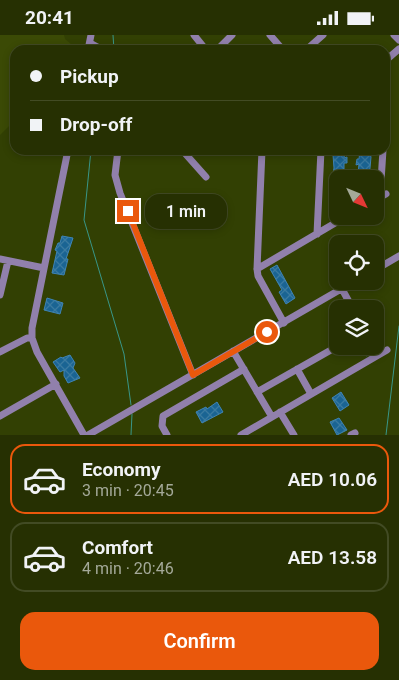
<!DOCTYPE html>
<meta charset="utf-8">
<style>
:root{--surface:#263002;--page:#2e380c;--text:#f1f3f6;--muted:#a4a999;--line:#424b24;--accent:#ea580c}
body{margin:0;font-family:Roboto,sans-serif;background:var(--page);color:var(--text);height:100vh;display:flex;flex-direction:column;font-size:19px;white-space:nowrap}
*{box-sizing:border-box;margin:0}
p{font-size:16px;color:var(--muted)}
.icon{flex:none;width:28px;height:28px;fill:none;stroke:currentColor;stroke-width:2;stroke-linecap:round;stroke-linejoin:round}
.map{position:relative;height:400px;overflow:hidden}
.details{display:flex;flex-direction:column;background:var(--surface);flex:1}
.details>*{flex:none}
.banner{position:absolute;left:10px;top:10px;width:380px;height:110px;border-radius:15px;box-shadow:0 2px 8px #0003,0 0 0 1px var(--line);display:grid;align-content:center;height:110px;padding:0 20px;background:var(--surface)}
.needle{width:32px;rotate:133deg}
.controls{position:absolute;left:329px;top:135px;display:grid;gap:10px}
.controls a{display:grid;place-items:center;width:55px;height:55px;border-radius:10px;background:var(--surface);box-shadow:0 2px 8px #0003,0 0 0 1px var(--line);font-size:25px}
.end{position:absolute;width:22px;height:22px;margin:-11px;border:6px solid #ea580c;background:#fff;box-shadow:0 0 0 2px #fff}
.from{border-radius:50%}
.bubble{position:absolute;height:35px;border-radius:15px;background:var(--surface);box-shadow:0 2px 8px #0003,0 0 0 1px var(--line);font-size:16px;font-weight:600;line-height:35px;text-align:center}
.banner b{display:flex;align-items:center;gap:18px;height:48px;font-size:19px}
.banner b+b{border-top:1px solid var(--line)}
.banner i{width:12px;height:12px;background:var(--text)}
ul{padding:9px 0 0;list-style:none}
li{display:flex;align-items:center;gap:15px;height:70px;margin:0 10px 8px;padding:0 10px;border:2px solid var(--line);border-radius:15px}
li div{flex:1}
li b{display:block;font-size:19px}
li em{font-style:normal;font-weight:600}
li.active{border-color:var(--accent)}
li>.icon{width:45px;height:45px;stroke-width:1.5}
.primary-button{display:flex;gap:10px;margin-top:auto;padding:10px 20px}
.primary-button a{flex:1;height:58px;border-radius:15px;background:var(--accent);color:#fff;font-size:20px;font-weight:600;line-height:58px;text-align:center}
.status{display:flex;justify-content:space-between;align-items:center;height:35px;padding:0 25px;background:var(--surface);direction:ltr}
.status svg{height:14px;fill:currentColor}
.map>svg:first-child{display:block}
</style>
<div class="status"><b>20:41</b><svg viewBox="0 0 49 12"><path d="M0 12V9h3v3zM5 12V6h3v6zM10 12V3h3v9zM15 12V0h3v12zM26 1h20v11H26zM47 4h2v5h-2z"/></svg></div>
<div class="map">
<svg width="399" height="400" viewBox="0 0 399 400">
<defs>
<pattern id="building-cross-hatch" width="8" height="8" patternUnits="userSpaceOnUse" patternTransform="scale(1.25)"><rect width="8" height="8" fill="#1a6493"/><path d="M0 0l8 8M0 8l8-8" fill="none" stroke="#3a7aa0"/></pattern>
</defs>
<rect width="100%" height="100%" fill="#324003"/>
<!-- built -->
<path fill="#3b4a05" d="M0,0H64L65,4L78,15H15V85L0,100Z"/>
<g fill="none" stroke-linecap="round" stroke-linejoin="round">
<!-- stream -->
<path stroke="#399689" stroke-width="1" d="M113,0L114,15
M91,115L84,185L124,319L131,370
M131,400L132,379
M386,400L399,291"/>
</g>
<!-- building -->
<path fill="url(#building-cross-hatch)" stroke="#3f84b5" d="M342,115H345L344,123L347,122V128H344V138H346V143L338,144V176H329L333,149L332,145L334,133L333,120L340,121Z
M360,115H374L370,119L371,122L369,144H356V138L358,139L359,129L356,130L357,124H359Z
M62,201L73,203L66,224H68L64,240L52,238L57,216L55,215L58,208H60Z
M277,230L295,263L286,269L279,257L282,255L270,234Z
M47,263L63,268L60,279L44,275Z
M375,304L380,313L366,321L360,311H375Z
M70,320L75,328L73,333L80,343L68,348L64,341V335L60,337L53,327L61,322L62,323Z
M341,357L349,370L340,376L332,363Z
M217,367L223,377L202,388L196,377L206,372L207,374Z
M339,383L347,395L337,400L330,387Z"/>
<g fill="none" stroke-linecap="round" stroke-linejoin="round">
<!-- minor -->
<path stroke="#9180ac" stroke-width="7" d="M194,0L206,15
M270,0L283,15
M394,0L399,5
M90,8L103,15
M88,15L91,0
M217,15L232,0
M306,15L323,0
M385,26L399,14
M68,115L32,293V303L37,317L84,400
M118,115L115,140L120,158L193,340
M182,115L206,142
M262,115L257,234L258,241L284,288
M380,162L383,115
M375,165L386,159
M317,199L321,115
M0,224L44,233
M257,234L347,181
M375,235L399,221
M342,254L353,274
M0,260L8,226
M233,316L272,382
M0,317L27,303H32
M297,334L311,359
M257,357L338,311
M280,377L294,400
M0,381L56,349
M88,400L355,246
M167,400L162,391L163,381L244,334
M241,400L387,315
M351,400L355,398"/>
</g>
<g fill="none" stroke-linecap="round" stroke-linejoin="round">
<!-- route -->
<path stroke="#ea580c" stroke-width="6" d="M128,176L193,340L267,297"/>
</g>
</svg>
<div class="controls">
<a><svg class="needle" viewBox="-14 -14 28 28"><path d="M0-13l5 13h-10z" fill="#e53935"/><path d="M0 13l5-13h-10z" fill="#a4a999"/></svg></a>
<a><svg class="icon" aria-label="locate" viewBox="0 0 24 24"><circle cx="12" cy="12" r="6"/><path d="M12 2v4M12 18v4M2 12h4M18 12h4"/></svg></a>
<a><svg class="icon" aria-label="layers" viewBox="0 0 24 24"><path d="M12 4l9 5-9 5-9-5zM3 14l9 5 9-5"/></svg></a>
</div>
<i class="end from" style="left:267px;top:297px"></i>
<i class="end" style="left:128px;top:176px"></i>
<div class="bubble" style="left:145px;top:159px;width:82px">1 min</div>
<div class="banner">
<b><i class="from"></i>Pickup</b>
<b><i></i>Drop-off</b>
</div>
</div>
<section class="details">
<ul>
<li class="active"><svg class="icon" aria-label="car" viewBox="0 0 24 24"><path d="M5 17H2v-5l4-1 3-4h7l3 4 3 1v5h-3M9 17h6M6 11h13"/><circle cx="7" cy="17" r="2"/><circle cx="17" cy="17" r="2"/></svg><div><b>Economy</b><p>3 min · 20:45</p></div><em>AED 10.06</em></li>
<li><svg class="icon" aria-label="car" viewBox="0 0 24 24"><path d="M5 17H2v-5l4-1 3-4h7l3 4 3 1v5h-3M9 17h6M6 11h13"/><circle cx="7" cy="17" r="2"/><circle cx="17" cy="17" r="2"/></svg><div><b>Comfort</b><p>4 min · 20:46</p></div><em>AED 13.58</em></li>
</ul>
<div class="primary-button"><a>Confirm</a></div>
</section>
